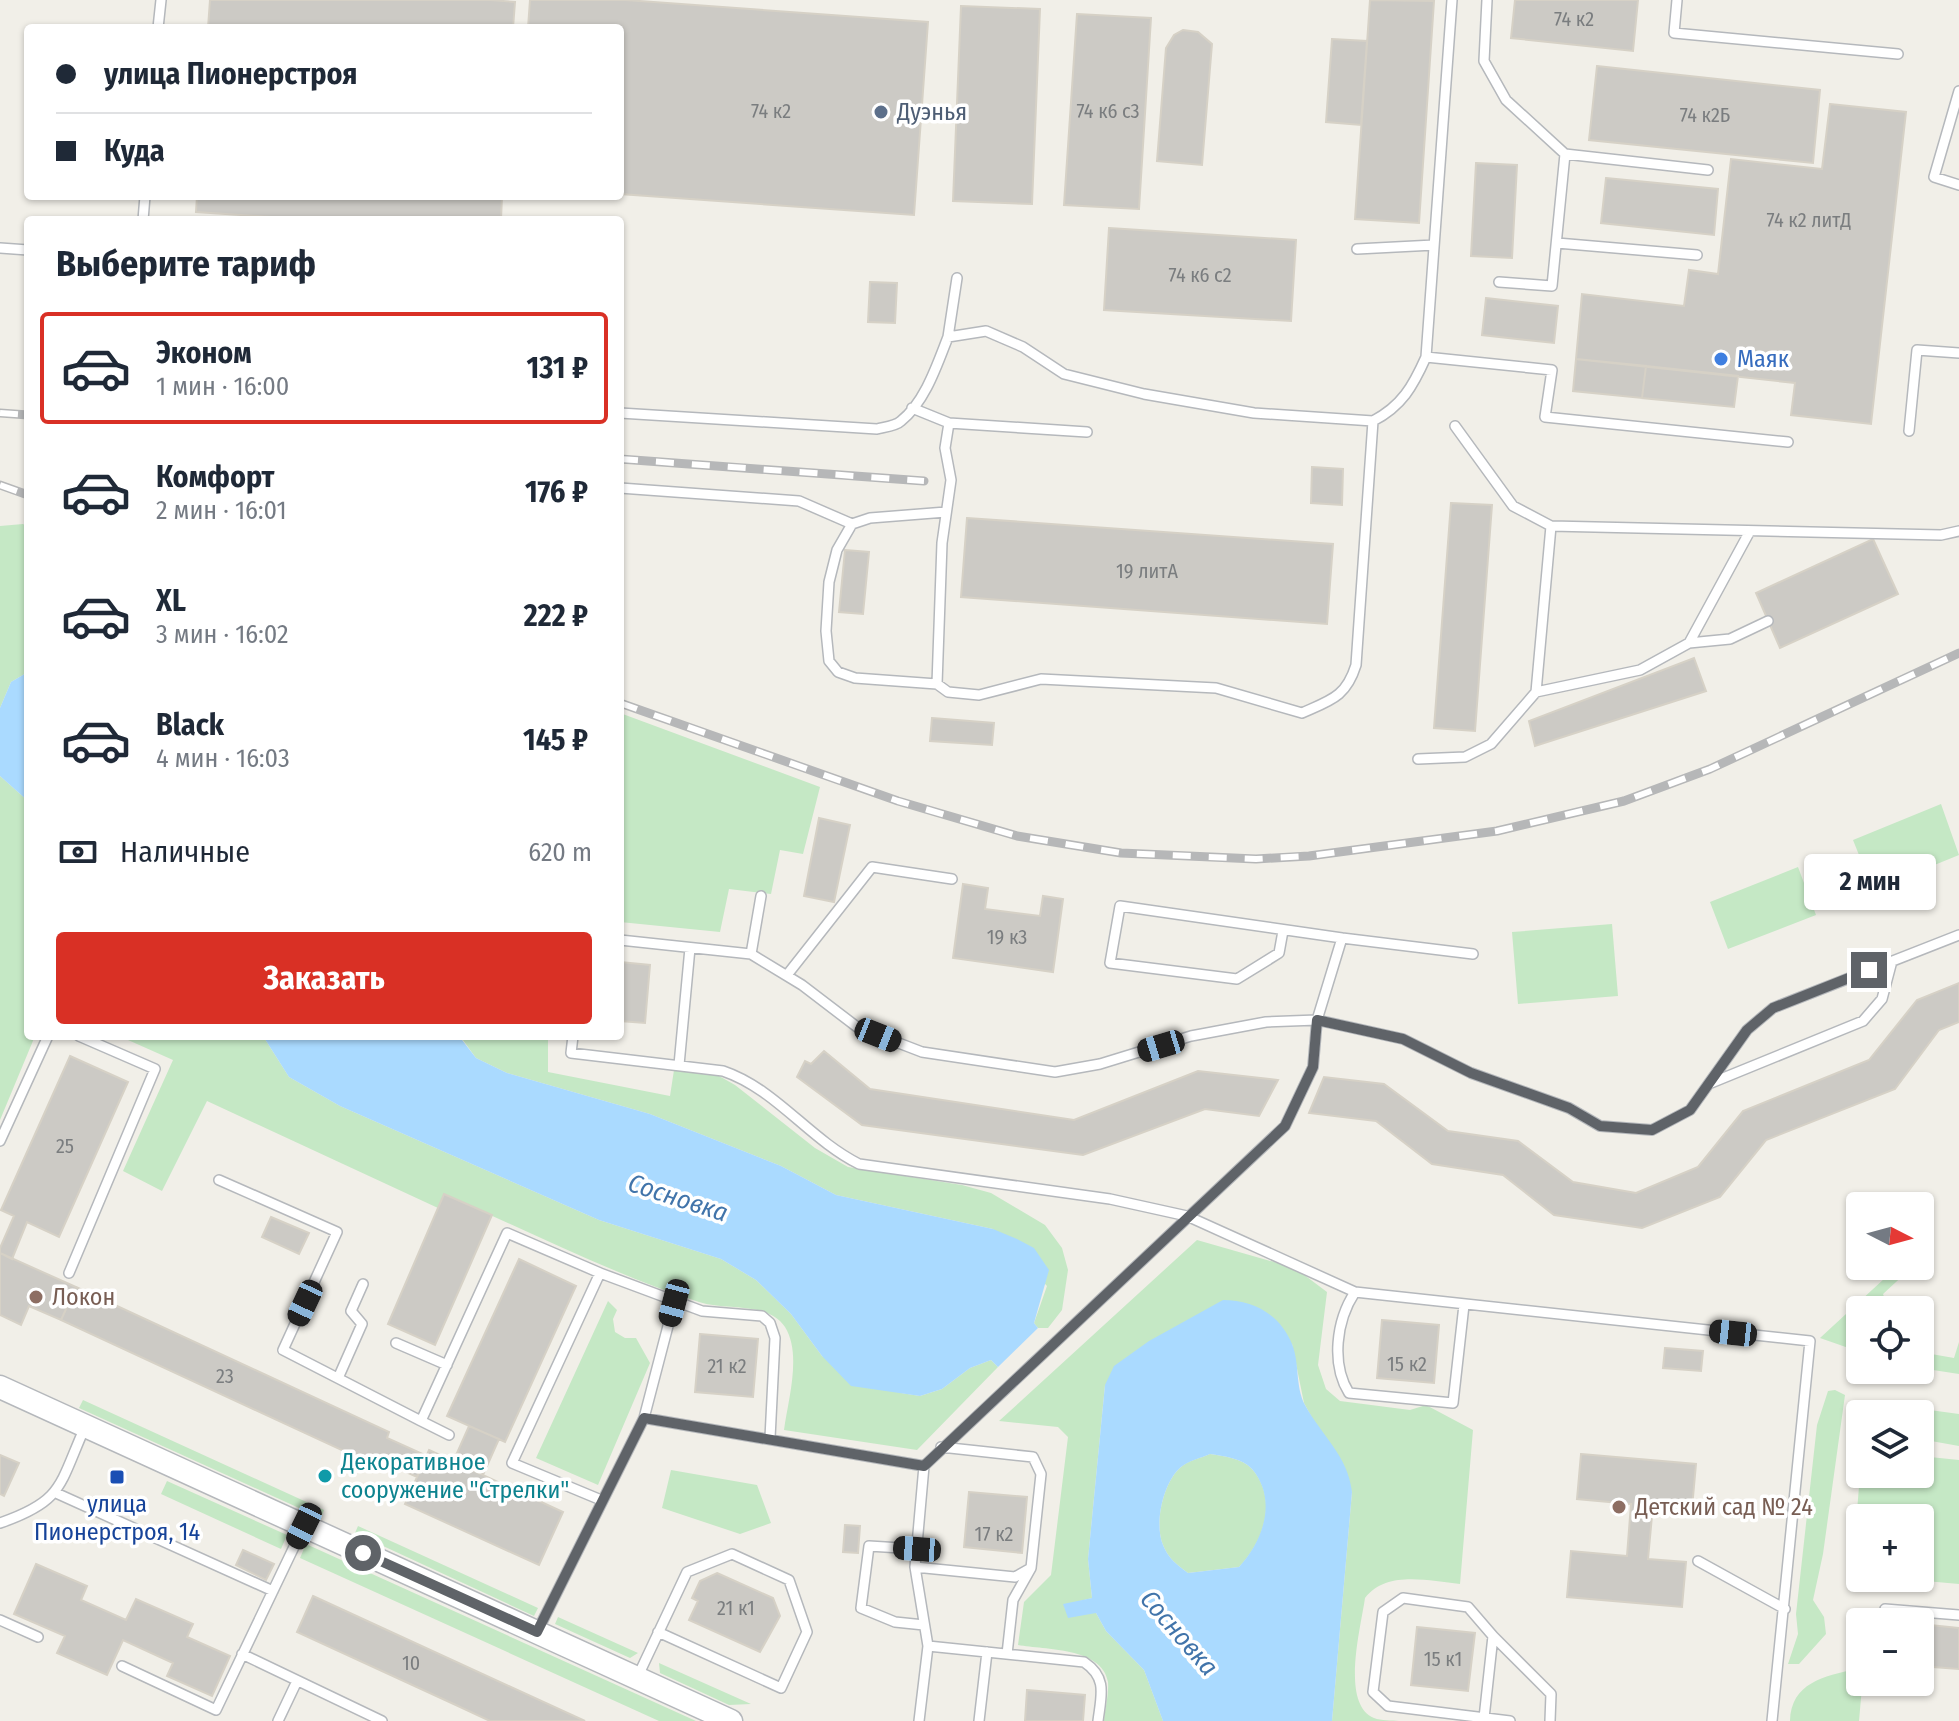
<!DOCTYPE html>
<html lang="ru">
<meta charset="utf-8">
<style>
:root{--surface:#fff;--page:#f6f6f7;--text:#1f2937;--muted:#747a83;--line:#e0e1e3;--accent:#d93025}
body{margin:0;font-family:"Fira Sans Condensed",sans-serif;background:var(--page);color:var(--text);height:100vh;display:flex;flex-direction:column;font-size:30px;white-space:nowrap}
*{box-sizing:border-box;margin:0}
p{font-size:26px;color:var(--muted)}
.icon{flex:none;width:44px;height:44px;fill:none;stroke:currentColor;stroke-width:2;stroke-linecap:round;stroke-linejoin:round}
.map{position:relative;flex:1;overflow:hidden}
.drawer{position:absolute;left:24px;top:216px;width:600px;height:824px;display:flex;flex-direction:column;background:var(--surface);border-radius:8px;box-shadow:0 2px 6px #0004}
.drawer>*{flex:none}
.hud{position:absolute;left:24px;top:24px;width:600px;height:176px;border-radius:8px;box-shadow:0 2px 6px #0004;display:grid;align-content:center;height:176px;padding:0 32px;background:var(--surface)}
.needle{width:52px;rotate:96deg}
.buttons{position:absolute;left:1846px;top:1192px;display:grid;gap:16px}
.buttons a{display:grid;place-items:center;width:88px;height:88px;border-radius:8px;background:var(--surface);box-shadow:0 2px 6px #0004;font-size:40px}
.end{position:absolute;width:36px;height:36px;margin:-18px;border:10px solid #5f6368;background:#fff;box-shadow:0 0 0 4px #fff}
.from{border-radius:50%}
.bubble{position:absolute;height:56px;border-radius:8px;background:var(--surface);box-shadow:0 2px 6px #0004;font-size:26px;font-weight:700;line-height:56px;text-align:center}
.car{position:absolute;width:24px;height:48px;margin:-24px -12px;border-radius:10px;box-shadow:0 0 6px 2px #0007;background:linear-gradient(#222 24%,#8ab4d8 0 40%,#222 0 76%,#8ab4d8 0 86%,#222 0)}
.hud b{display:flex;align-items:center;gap:28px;height:76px;font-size:30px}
.hud b+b{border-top:2px solid var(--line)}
.hud i{width:20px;height:20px;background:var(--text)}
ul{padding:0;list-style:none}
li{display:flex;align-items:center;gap:24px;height:112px;margin:0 16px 12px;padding:0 16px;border:4px solid transparent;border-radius:8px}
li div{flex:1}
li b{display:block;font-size:30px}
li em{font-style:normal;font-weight:700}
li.on{border-color:var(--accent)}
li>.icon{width:72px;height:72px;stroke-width:1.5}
h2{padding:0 32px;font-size:36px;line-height:96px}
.pay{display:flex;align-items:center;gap:20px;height:88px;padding:0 32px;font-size:30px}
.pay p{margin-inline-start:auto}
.cta{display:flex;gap:16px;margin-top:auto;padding:16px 32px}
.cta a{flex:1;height:92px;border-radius:8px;background:var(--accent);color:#fff;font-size:32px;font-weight:700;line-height:92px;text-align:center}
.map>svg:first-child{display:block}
</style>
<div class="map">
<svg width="1959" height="1721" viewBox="0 0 1959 1721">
<rect width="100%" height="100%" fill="#f1efe8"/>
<!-- green -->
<path fill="#c5e8c5" d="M23,524L28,527V567L24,578L28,590V672L11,682L0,708V526Z
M620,713L820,787L803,854L780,850L771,894L729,889L720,932L620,922Z
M0,776L28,801V1036H35L0,1120Z
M1941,804L1959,855L1873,890L1853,840Z
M1798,867L1816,915L1728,949L1710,902Z
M1612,924L1618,996L1518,1004L1512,932Z
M119,1036H263L289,1077L340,1106L599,1220L721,1259L756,1280L791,1314L822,1356L901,1393L920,1396L942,1389L970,1368L991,1360L998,1367L917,1450L784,1430C788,1400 802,1354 785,1327C767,1301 726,1311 699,1302C612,1274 529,1231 445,1195L438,1208L207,1101L162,1191L123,1171L173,1060Z
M460,1036H548V1072L670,1096L674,1070L712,1072L735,1085L815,1148L848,1167L962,1185L991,1193L1045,1225L1062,1248L1068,1270L1062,1310L1048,1328H1038L1034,1323L1047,1286L993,1229L836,1195L781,1166L650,1114L507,1073L476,1058Z
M1197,1240L1295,1268L1327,1292L1318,1365L1326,1389L1340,1401L1410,1410L1426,1405L1473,1430L1460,1584C1428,1581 1387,1570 1365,1598C1361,1627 1340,1704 1374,1718C1381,1721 1392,1720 1399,1721H1332L1352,1492L1304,1403L1292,1344L1105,1385L1088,1559L1092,1598L1064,1605L1096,1613L1106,1631L1144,1670L1163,1721H1104C1105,1709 1109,1694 1108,1682C1102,1647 1045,1650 1018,1645L1024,1602L1051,1575L1068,1437L1058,1427L999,1421Z
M1898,1266L1909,1270L1883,1294L1889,1310H1860V1352L1820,1338Z
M608,1301L617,1310L613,1319L615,1332L625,1338H636L650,1363L598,1485L536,1458Z
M1959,1342V1374L1920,1368V1352L1954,1358Z
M1835,1390L1845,1395L1823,1554L1813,1600L1824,1617L1826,1634L1799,1664H1788L1798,1634L1796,1614L1817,1425L1828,1391Z
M83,1400L324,1510L321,1518L79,1408Z
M1871,1402L1959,1414V1446L1920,1439V1414H1860V1428L1856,1408Z
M1210,1454C1223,1456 1242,1458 1252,1469C1279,1500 1263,1542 1239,1567L1188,1573C1177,1565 1168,1558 1163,1545C1154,1524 1163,1482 1181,1467C1187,1461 1201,1458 1210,1454Z
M1920,1456L1959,1460V1584L1892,1578H1920V1518H1860V1575L1852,1574L1860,1474H1920Z
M671,1470L757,1485L771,1523L740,1534L662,1508Z
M167,1481L287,1535L281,1549L161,1494Z
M358,1526L538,1608L534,1616L355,1533Z
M306,1544L696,1721H659L300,1558Z
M558,1617L638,1653L630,1658L555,1624Z
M659,1663L751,1704L729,1705L660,1673Z
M1856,1669L1862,1687L1859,1721H1790C1791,1683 1824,1676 1856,1669Z"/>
<!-- water -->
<path fill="#aadaff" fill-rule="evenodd" d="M28,672V801L0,776V708L11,682Z
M263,1036H459L476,1058L507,1073L650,1114L781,1166L836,1195L993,1229L1017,1239L1034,1248L1049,1270L1034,1323L1038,1328L998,1367L991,1360L970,1368L942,1389L920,1396L851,1386L822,1356L791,1314L756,1280L721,1259L599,1220L340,1106L289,1077Z
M1223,1300C1253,1300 1280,1314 1292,1344C1300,1364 1295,1386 1305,1405C1322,1436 1348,1456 1352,1492L1332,1721H1163L1144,1670L1106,1631L1096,1613L1068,1618L1063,1604L1092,1598L1088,1559L1105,1385L1114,1366L1149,1341ZM1210,1454C1223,1456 1242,1458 1252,1469C1278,1500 1263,1541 1239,1567L1188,1573C1177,1565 1168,1558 1163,1545C1154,1524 1163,1482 1181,1467C1188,1461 1201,1458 1210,1454Z"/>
<!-- building -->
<path fill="#cccac5" stroke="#d6d1c6" stroke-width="2" d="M210,0H491L515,2L513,28H208Z
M530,0H626L928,22L914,215L620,194V28H528Z
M1370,0L1434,1L1419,223L1355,219Z
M1515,0H1638L1633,51L1511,38Z
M961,6L1040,9L1032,204L953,201Z
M1077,14L1151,18L1139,209L1064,205Z
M1183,30L1198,32L1212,44L1202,165L1157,161L1166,48L1174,35Z
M1332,39L1367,41L1361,125L1326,122Z
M1597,66L1820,90L1813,163L1589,140Z
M1830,104L1906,112L1871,424L1791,415L1795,383L1576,359L1582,294L1684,306L1689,270L1718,274L1731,159L1822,169Z
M1476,163L1517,165L1512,258L1471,256Z
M1606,178L1718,189L1714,235L1601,223Z
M197,196H502L501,220H318L196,212Z
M1109,228L1296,240L1291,321L1104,310Z
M870,282L897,283L895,323L868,322Z
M1486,298L1558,306L1554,343L1482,335Z
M1576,359L1646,366L1642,398L1573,391Z
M1646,366L1738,376L1734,407L1642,398Z
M1312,467L1343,469L1342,505L1311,503Z
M1451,503L1492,505L1475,731L1434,728Z
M967,518L1333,544L1327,624L961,597Z
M1873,539L1898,594L1780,648L1756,593Z
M845,550L869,552L863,614L839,612Z
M1694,658L1706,691L1535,746L1529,721Z
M932,718L994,723L992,745L930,741Z
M819,818L850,825L834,902L804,896Z
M963,884L988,888L985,909L1040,916L1043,896L1063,899L1053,972L953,958Z
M620,962L650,965L645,1023L620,1021Z
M1959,983V1022L1939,1030L1895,1089L1766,1140L1720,1197L1642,1228L1554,1215L1503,1175L1432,1164L1376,1121L1309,1113L1324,1077L1384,1084L1448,1131L1518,1141L1573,1182L1636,1193L1698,1167L1743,1111L1869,1060L1917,1000Z
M824,1051L870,1089L1074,1120L1198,1071L1278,1080L1259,1116L1205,1109L1083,1155L862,1125L797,1077L805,1061L811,1064Z
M70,1056L128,1082L59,1237L27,1222L12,1259L0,1253V1248L14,1216L1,1210Z
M444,1194L492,1215L435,1345L388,1324Z
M271,1217L309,1233L299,1254L262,1237Z
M0,1253L76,1287L61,1320L29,1306L21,1325L0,1315Z
M519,1259L576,1286L505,1442L447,1416Z
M76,1287L389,1432L387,1438L427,1456L417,1477L377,1459L374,1465L61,1320Z
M1382,1320L1439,1325L1434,1383L1377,1378Z
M700,1334L758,1339L753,1397L695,1392Z
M1665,1348L1703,1351L1701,1371L1663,1368Z
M469,1426L499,1439L483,1475L453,1462Z
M429,1450L563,1512L539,1565L405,1504Z
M1581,1454L1696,1464L1692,1508L1653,1505L1648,1559L1686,1562L1682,1607L1567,1597L1571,1551L1627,1556L1631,1504L1577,1499Z
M0,1455L19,1463L4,1496L0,1494Z
M969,1492L1027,1497L1022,1553L964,1547Z
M845,1525L860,1526L858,1553L843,1552Z
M243,1550L274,1564L266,1580L236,1565Z
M36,1564L87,1586L81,1600L126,1620L136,1599L193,1624L187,1637L230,1656L212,1696L167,1676L173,1663L123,1640L107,1675L57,1653L65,1636L14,1614Z
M717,1573L773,1598L780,1616L760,1652L689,1620L698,1601L692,1598L700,1581Z
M313,1596L585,1721H490L458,1706L297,1632Z
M1920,1624L1959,1628V1669L1920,1666Z
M1417,1627L1475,1633L1468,1691L1411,1685Z
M1027,1690L1085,1695L1083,1721H1025Z"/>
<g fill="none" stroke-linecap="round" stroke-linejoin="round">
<!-- service casing -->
<g stroke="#b5b8bc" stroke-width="12">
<path id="service" d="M1487,0L1484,61L1506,100L1565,154L1552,286L1499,282
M1677,0L1674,33L1898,54
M158,28L161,0
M1959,91L1934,177L1959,185
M1565,154L1708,170
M143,220L145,196
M1557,243L1697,255
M0,248L28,250
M1357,249L1434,245
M948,337L957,278
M1426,357L1552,370L1545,417L1788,442
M912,408L949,423L1087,432
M620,413L877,429C885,427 896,426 901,421C925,402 937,365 948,337L986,331L1023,347L1064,374L1144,394L1254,413L1373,421C1402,406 1413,386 1426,357L1452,0
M1455,426L1513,506L1551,526L1941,535L1959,531
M1909,431L1917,350L1959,353
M620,488L799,501L852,524
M946,512L870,518L852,524L837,550L829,582L826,631L829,661L838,672L855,678L937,684L948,692L979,695L1041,679L1216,688L1302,713C1331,700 1346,697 1356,665L1373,421
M1689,643L1730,639L1768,621
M937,684L942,543L951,480L945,448L949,423
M1536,692L1640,670L1689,643L1750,531
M1418,759L1465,757L1491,744L1536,692L1551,526
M1342,938L1473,954
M620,940L751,954L802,985L857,1027L922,1052L1055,1072L1100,1064L1191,1036L1266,1022L1317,1020L1403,1039L1471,1073L1569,1108L1600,1126L1652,1130L1690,1110L1747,1030L1773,1008L1959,935
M751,954L761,896
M787,975L872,867L952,879
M573,1036L571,1053L723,1071C776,1089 809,1139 859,1164L1110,1199L1187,1216L1355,1292L1810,1341L1772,1721
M679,1065L690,948
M1711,1083L1863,1021L1882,999L1892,961
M0,1141L48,1036
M219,1180L337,1232L283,1350L421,1421L507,1233L600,1273L512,1463L601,1500
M69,1273L155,1069L79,1036
M600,1273L702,1311L762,1316L770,1323L775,1338L770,1438
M1355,1292C1336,1321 1331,1364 1349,1393L1453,1403L1464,1305
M396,1343L447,1365
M339,1376L362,1324L351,1311L363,1284
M644,1418L924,1466
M421,1421L449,1435
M56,1493L273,1591
M0,1523C64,1501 59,1485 85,1427
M917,1549L869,1546L861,1608L895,1622L924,1625
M1698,1561L1785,1609
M915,1567L1015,1577L1031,1568L1041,1474L1033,1457L941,1447
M1885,1609L1959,1615
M0,1620L38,1637
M537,1632L644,1418L674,1303
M1493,1636L1551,1694L1550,1721
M928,1646L1084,1662C1108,1678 1101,1696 1098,1721
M242,1654L382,1721
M1007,1654L1013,1600L1031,1568
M122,1666L216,1710L304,1526
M637,1678L687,1572L732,1554L789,1580L807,1632L781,1688L658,1632
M1484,1718L1493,1636L1468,1607L1403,1598L1383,1612L1373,1692L1388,1706L1510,1721
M278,1721L297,1681
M919,1721L928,1646L915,1567L924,1466L1285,1126L1313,1067L1317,1020L1342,938L1120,906L1110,963L1237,979L1279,953L1283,931
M979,1721L987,1652"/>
</g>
<!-- tertiary casing -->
<g stroke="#b5b8bc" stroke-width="25">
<path id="tertiary" d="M0,1387L731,1721"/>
</g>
<!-- service -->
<use href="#service" stroke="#fff" stroke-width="9"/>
<!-- tertiary -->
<use href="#tertiary" stroke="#fff" stroke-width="22"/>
<!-- rail casing -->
<g stroke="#b6b7b8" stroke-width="9">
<path id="rail" d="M0,413L28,415
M620,459L924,481
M0,485L28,495
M620,703L898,801L1017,836L1121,853L1256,859L1309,856L1497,831L1624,801L1710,769L1959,653"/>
</g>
<!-- rail -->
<use href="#rail" stroke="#fff" stroke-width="6" stroke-dasharray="18" stroke-linecap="butt"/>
</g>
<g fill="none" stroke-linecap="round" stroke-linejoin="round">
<!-- route -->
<path stroke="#5f6368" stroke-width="10" d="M363,1553L537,1632L644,1418L924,1466L1285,1126L1313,1067L1317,1020L1403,1039L1471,1073L1569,1108L1600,1126L1652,1130L1690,1110L1747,1030L1773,1008L1869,970"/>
</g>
<!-- markers -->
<circle fill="#5c6f8a" stroke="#fff" stroke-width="3" cx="881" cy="112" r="8"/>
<circle fill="#3f7fe0" stroke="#fff" stroke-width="3" cx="1721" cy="359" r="8"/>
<g fill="#8d6e63" stroke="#fff" stroke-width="3">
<circle cx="36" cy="1297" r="8"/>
<circle cx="1619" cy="1507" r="8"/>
</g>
<circle fill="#0f9aa8" stroke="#fff" stroke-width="3" cx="325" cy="1476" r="8"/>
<rect fill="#1a4fb4" stroke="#fff" stroke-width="3" x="109" y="1469" width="16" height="16" rx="4"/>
<g text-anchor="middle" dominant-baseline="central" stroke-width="7" stroke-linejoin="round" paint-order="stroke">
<!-- number labels -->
<g font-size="20" fill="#7a7d7f">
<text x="1574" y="19">74 к2</text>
<text x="771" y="111">74 к2</text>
<text x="1108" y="111">74 к6 с3</text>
<text x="1705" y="115">74 к2Б</text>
<text x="1809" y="220">74 к2 литД</text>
<text x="1200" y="275">74 к6 с2</text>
<text x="1147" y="571">19 литА</text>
<text x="1007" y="937">19 к3</text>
<text x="65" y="1146">25</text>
<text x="1407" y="1364">15 к2</text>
<text x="727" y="1366">21 к2</text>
<text x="225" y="1376">23</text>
<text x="994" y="1534">17 к2</text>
<text x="736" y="1608">21 к1</text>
<text x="1443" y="1659">15 к1</text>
<text x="411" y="1663">10</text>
</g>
<!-- service labels -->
<g font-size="24" fill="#4e5e75" stroke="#fff" text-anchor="start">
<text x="897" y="112">Дуэнья</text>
</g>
<!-- shop labels -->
<g font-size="24" fill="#366cbe" stroke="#fff" text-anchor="start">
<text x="1737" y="359">Маяк</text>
</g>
<!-- education labels -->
<g font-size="24" fill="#785e54" stroke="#fff" text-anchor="start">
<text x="52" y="1297">Локон</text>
<text x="1635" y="1507">Детский сад № 24</text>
</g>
<!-- culture labels -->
<g font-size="24" fill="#0d838f" stroke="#fff" text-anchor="start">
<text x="341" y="1462">Декоративное<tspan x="341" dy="28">сооружение "Стрелки"</tspan></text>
</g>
<!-- transit labels -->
<g font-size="24" fill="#164399" stroke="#fff">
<text x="117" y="1504">улица<tspan x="117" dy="28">Пионерстроя, 14</tspan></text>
</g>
<!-- water labels -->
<g font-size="26" font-style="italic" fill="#4174aa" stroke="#fff">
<text transform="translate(678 1198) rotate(18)">Сосновка</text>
<text transform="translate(1179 1633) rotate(49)">Сосновка</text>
</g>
</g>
</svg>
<div class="buttons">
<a><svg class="needle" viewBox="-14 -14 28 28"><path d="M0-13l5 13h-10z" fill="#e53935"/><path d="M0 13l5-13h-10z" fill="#747a83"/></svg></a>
<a><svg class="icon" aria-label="locate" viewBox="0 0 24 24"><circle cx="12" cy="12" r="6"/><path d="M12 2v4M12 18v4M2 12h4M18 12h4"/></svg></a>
<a><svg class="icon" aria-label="layers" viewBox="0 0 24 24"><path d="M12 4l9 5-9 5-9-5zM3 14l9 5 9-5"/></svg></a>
<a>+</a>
<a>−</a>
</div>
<i class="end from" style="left:363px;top:1553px"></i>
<i class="end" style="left:1869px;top:970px"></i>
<div class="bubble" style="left:1804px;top:854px;width:132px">2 мин</div>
<i class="car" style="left:878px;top:1035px;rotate:112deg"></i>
<i class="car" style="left:1161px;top:1046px;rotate:253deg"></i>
<i class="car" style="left:305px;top:1303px;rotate:205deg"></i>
<i class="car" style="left:674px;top:1303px;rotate:195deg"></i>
<i class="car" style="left:1733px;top:1333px;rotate:276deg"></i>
<i class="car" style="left:304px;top:1526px;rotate:206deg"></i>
<i class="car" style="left:917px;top:1549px;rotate:274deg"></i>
<div class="hud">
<b><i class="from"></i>улица Пионерстроя</b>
<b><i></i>Куда</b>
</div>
<section class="drawer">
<h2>Выберите тариф</h2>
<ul>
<li class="on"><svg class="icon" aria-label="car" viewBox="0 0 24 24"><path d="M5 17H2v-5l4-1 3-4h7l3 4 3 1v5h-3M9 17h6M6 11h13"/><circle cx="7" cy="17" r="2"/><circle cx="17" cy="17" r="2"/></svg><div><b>Эконом</b><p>1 мин · 16:00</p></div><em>131 ₽</em></li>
<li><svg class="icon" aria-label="car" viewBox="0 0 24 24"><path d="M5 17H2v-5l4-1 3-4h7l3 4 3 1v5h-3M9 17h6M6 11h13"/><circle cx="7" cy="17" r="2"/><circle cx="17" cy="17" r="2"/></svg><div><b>Комфорт</b><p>2 мин · 16:01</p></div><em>176 ₽</em></li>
<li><svg class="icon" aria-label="car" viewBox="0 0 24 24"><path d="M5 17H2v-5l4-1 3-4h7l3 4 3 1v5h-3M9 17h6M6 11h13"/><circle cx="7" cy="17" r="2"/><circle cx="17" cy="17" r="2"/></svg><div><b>XL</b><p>3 мин · 16:02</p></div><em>222 ₽</em></li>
<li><svg class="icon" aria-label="car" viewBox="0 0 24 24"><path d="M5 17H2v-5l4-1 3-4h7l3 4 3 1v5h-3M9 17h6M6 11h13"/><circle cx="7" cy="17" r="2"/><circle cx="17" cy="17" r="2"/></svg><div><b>Black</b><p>4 мин · 16:03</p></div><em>145 ₽</em></li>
</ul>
<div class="pay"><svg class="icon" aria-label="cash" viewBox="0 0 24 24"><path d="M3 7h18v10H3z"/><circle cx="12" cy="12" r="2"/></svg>Наличные<p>620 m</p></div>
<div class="cta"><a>Заказать</a></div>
</section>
</div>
